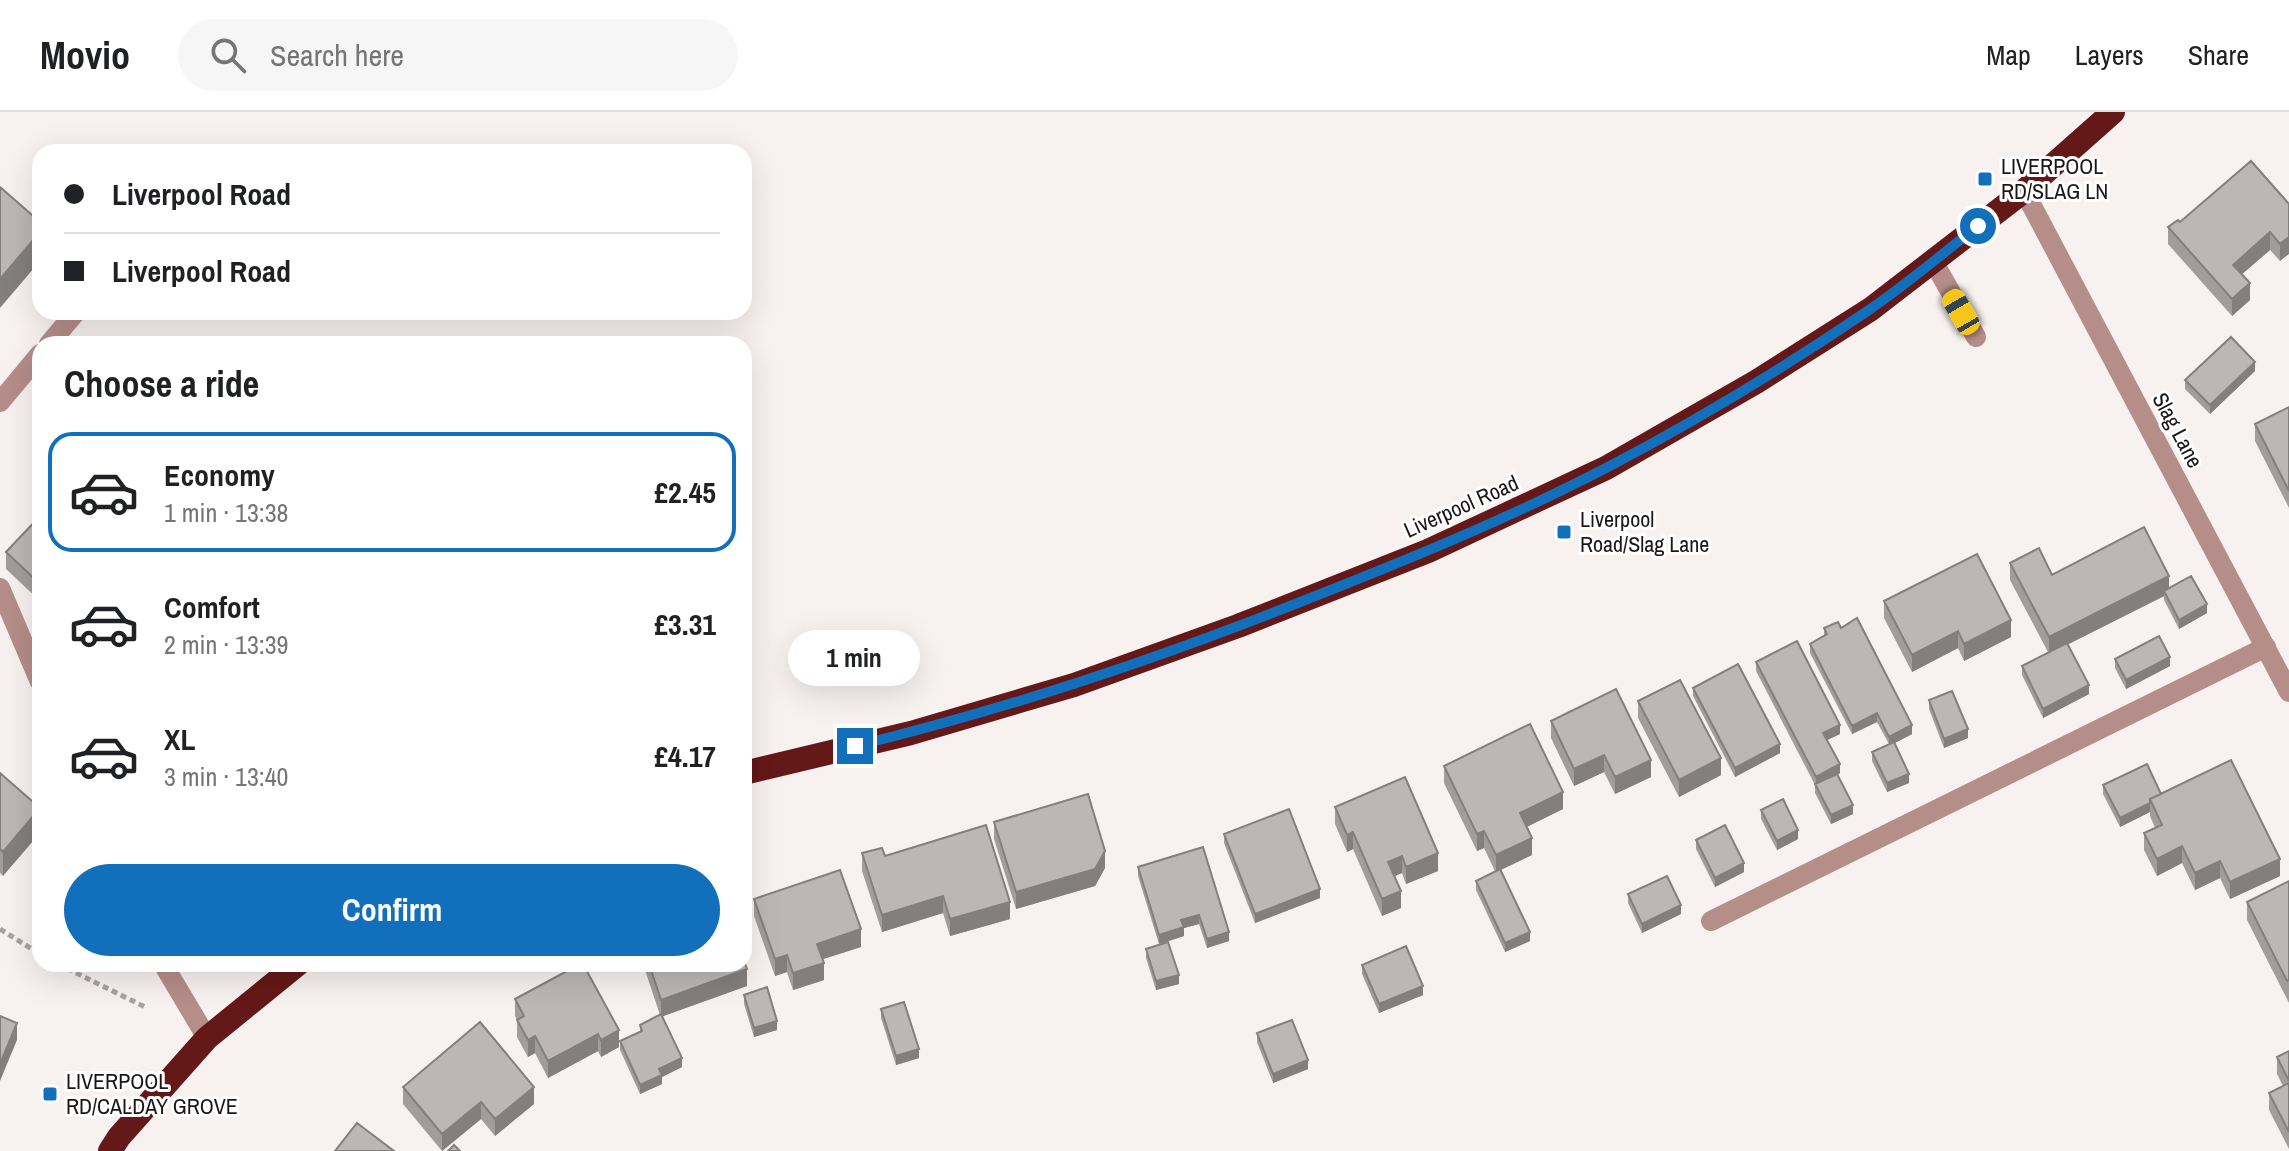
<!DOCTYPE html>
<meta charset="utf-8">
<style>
:root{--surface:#fff;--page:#f6f6f6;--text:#202124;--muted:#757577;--line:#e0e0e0;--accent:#126fbc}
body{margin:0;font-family:"Archivo Narrow",sans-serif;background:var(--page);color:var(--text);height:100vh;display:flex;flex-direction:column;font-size:30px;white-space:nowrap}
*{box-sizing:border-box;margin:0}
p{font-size:26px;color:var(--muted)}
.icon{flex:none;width:44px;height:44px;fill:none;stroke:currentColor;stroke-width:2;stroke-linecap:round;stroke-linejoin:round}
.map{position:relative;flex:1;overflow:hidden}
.drawer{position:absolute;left:32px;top:224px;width:720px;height:636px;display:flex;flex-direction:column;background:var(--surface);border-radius:24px;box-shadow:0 8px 32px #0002}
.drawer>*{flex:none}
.hud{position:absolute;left:32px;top:32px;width:720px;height:176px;border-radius:24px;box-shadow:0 8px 32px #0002;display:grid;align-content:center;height:176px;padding:0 32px;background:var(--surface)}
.end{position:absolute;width:36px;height:36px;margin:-18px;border:10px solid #126fbc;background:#fff;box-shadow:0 0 0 4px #fff}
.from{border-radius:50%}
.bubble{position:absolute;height:56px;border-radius:28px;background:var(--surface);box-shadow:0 8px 32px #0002;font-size:26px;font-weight:700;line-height:56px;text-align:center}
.car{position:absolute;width:24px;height:48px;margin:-24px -12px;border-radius:10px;box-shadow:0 0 6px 2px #0007;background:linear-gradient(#f5c518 24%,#345 0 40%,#f5c518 0 76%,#345 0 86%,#f5c518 0)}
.hud b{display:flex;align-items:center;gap:28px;height:76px;font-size:30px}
.hud b+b{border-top:2px solid var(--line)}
.hud i{width:20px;height:20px;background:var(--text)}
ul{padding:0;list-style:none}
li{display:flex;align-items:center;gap:24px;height:120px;margin:0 16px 12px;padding:0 16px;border:4px solid transparent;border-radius:24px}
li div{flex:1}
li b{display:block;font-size:30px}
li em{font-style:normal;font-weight:700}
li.on{border-color:var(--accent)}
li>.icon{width:72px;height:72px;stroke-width:1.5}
h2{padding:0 32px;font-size:36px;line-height:96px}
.action{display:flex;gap:16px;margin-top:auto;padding:16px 32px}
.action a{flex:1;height:92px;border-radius:48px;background:var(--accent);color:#fff;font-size:32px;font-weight:700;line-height:92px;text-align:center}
header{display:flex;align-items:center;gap:48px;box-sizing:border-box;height:112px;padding:0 40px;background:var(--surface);border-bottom:2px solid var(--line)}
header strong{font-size:38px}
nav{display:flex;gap:44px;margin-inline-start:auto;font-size:28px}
.search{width:560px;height:72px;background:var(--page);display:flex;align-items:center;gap:20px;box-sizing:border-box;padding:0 28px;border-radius:44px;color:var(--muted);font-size:30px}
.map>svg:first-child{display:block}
</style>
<header>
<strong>Movio</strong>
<div class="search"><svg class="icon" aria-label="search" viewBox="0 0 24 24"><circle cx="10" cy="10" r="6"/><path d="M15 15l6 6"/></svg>Search here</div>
<nav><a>Map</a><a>Layers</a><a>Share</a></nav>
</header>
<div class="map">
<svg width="2289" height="1039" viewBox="0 0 2289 1039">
<rect width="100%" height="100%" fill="#f7f1f0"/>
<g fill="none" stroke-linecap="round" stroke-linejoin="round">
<!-- path -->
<path stroke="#a8a3a3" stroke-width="5" stroke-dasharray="6 4" stroke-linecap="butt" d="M0,817L40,842
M58,852L145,895"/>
<!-- lane -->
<path stroke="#b58d89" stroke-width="20" d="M1933,149L1976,225
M49,232L76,200
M0,290L40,242
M0,476L40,570
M1711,809L2266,535
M163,852L207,926"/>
<!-- street -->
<path stroke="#b58d89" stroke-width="20" d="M2024,79L2289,580"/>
<!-- highway -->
<path stroke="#641817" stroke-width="24" d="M744,661L911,621L1074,573L1238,514L1428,439L1606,356L1756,270L1871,197L2024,79L2113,0
M110,1039L119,1025L207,926L298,852"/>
</g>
<!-- wall -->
<path fill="#a29d9d" d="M2289,92L2280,149L2270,138L2242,162L2250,188L2232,204L2168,132V115L2180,110Z
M2255,259L2210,302L2185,277V268Z
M2289,295V396L2255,329V312Z
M40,404V489L6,457V440Z
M2010,451L2052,463L2169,476L2207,501L2179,517L2164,488V484L2068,532L2089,582L2043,606L2022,563V554L2048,540L2010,468Z
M1884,489L2011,525L1964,549L1958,536L1912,560L1884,506Z
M1824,516H1841L1912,622L1895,631L1909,671L1887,680L1872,649V640L1889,632L1877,610L1852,622L1810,541V532L1824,524Z
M2115,547L2170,554L2126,577L2115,556Z
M1756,550L1840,622L1827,628L1840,661L1838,663L1853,702L1831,712L1815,681V673L1756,559Z
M1693,576L1780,641L1735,665L1693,584Z
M1929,588L1968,626L1944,636L1929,597Z
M1638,589L1721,663L1679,685L1638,606Z
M1551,609L1651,665L1615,682L1604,660L1574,674L1551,626Z
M1444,654L1563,697L1527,715L1532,743L1501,758L1530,829L1505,840L1476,778V769L1495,759L1484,736L1477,739L1444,671Z
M0,661L40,696L3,764L0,761Z
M2103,673L2161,682L2280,764L2230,787L2220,766L2195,778L2182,751L2157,764L2144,738V721L2155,716L2150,704V700L2120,715L2103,682Z
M1335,695L1438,759L1406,772L1402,761L1395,764L1401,796L1382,804L1353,737L1347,740L1335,712Z
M1761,698L1798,727L1777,738L1761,707Z
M994,710L1105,756L1095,774L1016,797L994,727Z
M1224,722L1320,786L1255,811L1224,731Z
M1696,728L1744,760L1715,775L1696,737Z
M1203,735L1229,829L1207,836L1199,812L1184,816V824L1159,832L1138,764V755Z
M862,741L885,744L1010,807L950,824L943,801L882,820L862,759Z
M2289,769V891L2247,808V790Z
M1628,782L1681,802L1642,821L1628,791Z
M754,787L861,835L823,847L824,868L793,878L787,860L775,864L754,804Z
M1146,837L1179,872L1156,878L1146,846Z
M580,852L619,935L601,945L598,939L548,966L535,941L528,945L517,925V908L515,904V887Z
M643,852H744L747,874L662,904L682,955L662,965V972L640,982L620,938V929L640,920V913L660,903Z
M1362,853L1423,883L1379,901L1362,862Z
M744,883L777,918L754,925L744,892Z
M881,897L919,946L896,953L881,906Z
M1257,921L1308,957L1273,971L1257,930Z
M2289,926V1037L2269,998V981L2283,974L2277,962V945L2289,939Z
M403,975L534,992L495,1024L481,1007L442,1039L403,992Z"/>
<!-- shaded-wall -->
<path fill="#847f7f" d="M40,120V149L0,196V167Z
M2270,120V138L2233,170V153Z
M2289,125V142L2280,149V132Z
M2250,171V188L2232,204V187Z
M2255,250V259L2210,302V293Z
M2169,464V481L2164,479V484L2049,542V525Z
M2207,492V501L2179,517V508Z
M2011,508V525L1964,549V532Z
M1958,519V536L1912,560V543Z
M2170,545V554L2126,577V568Z
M2089,573V582L2043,606V597Z
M1877,601V610L1852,622V614Z
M1840,613V622L1823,630V621Z
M1912,613V622L1889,634V625Z
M1968,617V626L1944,636V627Z
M1780,632V641L1735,665V656Z
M1604,643V660L1574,674V657Z
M1721,646V663L1679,685V668Z
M1651,648V665L1615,682V665Z
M1840,652V661L1816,674V665Z
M1909,662V671L1887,680V671Z
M1563,680V697L1520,718V701Z
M2150,691V700L2120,715V706Z
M1853,693V702L1831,712V703Z
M40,698V721L3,764V740Z
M1798,718V727L1777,738V729Z
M1484,719V736L1477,739V722Z
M1353,720V737L1347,740V723Z
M1532,726V743L1496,760V743Z
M2182,734V751L2157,764V747Z
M1105,739V756L1095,774L1016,797V780Z
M1438,741V759L1406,772V755Z
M1402,744V761L1388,767V750Z
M2280,747V764L2230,787V770Z
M2220,749V766L2195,778V761Z
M1744,751V760L1715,775V766Z
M1320,777V786L1255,811V802Z
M1401,779V796L1382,804V787Z
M943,784V801L882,820V803Z
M1010,790V807L950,824V807Z
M1681,793V802L1642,821V812Z
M1199,803V812L1184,816V824L1159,832V823L1181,808Z
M861,817V835L817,849V832Z
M1229,820V829L1207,836V827Z
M1530,820V829L1505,840V831Z
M787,843V860L775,864V847Z
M824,851V868L793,878V861Z
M747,857V874L661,905V888Z
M1179,863V872L1156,878V869Z
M1423,874V883L1379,901V892Z
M777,909V918L754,925V916Z
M17,911V928L0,969V952Z
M619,918V935L601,945V928Z
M598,922V939L548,966V949Z
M535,924V941L528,945V928Z
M919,937V946L896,953V944Z
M682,946V955L662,965V972L640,982V973L659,957Z
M1308,948V957L1273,971V962Z
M534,975V992L495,1024V1007Z
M481,990V1007L442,1039V1022Z"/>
<!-- building -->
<path fill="#bcb6b6" stroke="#847f7f" stroke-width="2" d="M2251,49L2289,92V125L2280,132L2270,120L2233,153L2250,171L2232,187L2168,115L2178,108L2180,110Z
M0,75L40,110V120L0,167Z
M2231,225L2255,250L2210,293L2185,268Z
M2289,295V379L2255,312Z
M40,404V472L6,440Z
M2144,415L2169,464L2049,525L2010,451L2039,436L2052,463Z
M1977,442L2011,508L1964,532L1958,519L1912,543L1884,489Z
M2191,464L2207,492L2179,508L2164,479Z
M1857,506L1912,613L1889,625L1877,601L1852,614L1810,532L1827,522L1824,516L1838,510L1841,516Z
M2159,524L2170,545L2126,568L2115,547Z
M1797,529L1840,613L1823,621L1840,652L1816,665L1756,550Z
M2067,531L2089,573L2043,597L2022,554Z
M1738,552L1780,632L1735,656L1693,576Z
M1680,568L1721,646L1679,668L1638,589Z
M1616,577L1651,648L1615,665L1604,643L1574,657L1551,609Z
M1952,579L1968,617L1944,627L1929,588Z
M1530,612L1563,680L1520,701L1532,726L1496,743L1484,719L1477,722L1444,654Z
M1894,630L1909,662L1887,671L1872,640Z
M2231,648L2280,747L2230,770L2220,749L2195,761L2182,734L2157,747L2144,721L2162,713L2150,687Z
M2147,652L2161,682L2150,687V691L2120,706L2103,673Z
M0,661L40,696L3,740L0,737Z
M1837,662L1853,693L1831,703L1815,672Z
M1405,665L1438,741L1406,755L1402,744L1388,750L1401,779L1382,787L1353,720L1347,723L1335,695Z
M1088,682L1105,739L1095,757L1016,780L994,710Z
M1783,687L1798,718L1777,729L1761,698Z
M1289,697L1320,777L1255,802L1224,722Z
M986,713L1010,790L950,807L943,784L882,803L862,741L882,736L885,744Z
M1725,713L1744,751L1715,766L1696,728Z
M1203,735L1229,820L1207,827L1199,803L1181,808L1184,815L1159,823L1138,755Z
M1500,757L1530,820L1505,831L1476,769Z
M840,758L861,817L817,832L824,851L793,861L787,843L775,847L754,787Z
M1667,764L1681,793L1642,812L1628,782Z
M2289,769V868L2287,869L2247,790Z
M1168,830L1179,863L1156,869L1146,837Z
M1406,834L1423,874L1379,892L1362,853Z
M744,849L747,857L661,888L649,852H744Z
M580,852H583L619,918L601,928L598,922L548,949L535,924L528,928L517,908L524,904L515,887Z
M767,875L777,909L754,916L744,883Z
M904,890L919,937L896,944L881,897Z
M661,902L682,946L659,957L662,963L640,973L620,929L642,919L640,913Z
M0,904L17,911L0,952Z
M1292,908L1308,948L1273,962L1257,921Z
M480,910L534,975L495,1007L481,990L442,1022L403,975Z
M2289,939V969L2277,945Z
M2289,971V1020L2269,981Z
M357,1011L394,1039H335Z
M454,1033L460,1039H448Z"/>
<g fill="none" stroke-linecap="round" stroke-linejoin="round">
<!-- route -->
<path stroke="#126fbc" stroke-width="10" d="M855,634C1003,598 1148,550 1290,494C1397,452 1504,409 1606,356C1696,309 1785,255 1869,198C1907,172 1942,142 1978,114"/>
</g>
<!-- markers -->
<g fill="#126fbc" stroke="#fff" stroke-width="3">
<rect x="1977" y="59" width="16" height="16" rx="4"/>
<rect x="1556" y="412" width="16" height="16" rx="4"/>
<rect x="42" y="974" width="16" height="16" rx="4"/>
</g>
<g text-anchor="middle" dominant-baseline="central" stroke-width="6" stroke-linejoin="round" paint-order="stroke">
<!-- poi labels -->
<g font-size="22" fill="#191717" stroke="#fff" text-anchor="start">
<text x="2001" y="54">LIVERPOOL<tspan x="2001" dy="25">RD/SLAG LN</tspan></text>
<text x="1580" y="407">Liverpool<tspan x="1580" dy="25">Road/Slag Lane</tspan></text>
<text x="66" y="969">LIVERPOOL<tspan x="66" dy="25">RD/CALDAY GROVE</tspan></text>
</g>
<!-- street labels -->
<g font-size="22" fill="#191717" stroke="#fff">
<text transform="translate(2178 318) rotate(62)">Slag Lane</text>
<text transform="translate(1461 394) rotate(-24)">Liverpool Road</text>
</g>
</g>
</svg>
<i class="end from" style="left:1978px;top:114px"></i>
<i class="end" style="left:855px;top:634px"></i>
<div class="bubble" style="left:788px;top:518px;width:132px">1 min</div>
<i class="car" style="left:1961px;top:200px;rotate:330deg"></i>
<div class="hud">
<b><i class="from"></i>Liverpool Road</b>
<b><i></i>Liverpool Road</b>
</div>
<section class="drawer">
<h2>Choose a ride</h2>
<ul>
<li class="on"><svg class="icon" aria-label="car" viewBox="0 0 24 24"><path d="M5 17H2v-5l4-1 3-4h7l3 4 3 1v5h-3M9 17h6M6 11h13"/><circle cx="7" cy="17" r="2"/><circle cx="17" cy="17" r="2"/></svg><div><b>Economy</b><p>1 min · 13:38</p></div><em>£2.45</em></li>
<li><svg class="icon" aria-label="car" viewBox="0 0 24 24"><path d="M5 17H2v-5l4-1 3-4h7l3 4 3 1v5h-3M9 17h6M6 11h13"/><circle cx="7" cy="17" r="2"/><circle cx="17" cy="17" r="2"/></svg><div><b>Comfort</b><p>2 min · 13:39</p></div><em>£3.31</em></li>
<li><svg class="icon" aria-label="car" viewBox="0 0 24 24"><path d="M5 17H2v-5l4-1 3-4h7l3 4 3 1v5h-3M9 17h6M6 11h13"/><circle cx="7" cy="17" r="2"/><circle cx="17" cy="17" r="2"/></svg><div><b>XL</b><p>3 min · 13:40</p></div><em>£4.17</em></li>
</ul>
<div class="action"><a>Confirm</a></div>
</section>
</div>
